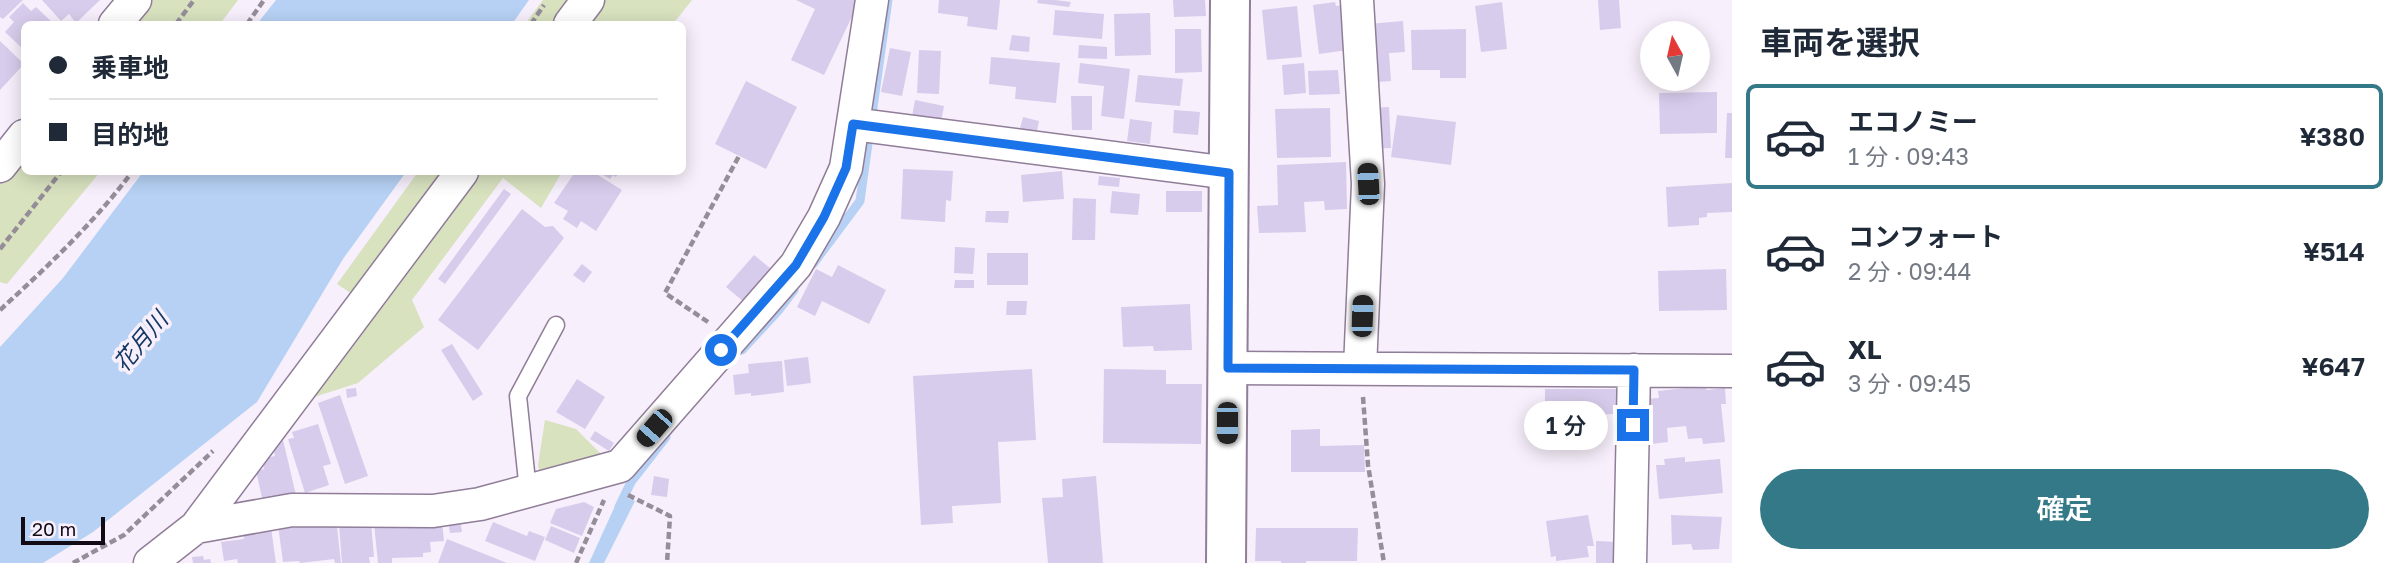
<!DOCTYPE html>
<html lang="ja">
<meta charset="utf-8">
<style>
:root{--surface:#fff;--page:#f6f6f7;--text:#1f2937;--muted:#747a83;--line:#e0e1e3;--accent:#347987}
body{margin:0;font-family:"Golos Text","Noto Sans JP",sans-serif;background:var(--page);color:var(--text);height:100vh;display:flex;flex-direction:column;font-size:26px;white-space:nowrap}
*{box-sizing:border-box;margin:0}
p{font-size:23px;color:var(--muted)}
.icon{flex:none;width:38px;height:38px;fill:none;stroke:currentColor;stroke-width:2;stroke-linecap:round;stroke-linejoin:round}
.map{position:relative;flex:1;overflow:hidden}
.drawer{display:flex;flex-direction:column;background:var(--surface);width:665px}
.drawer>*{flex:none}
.banner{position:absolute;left:21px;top:21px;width:665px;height:154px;border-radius:10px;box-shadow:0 4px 18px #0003;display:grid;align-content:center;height:154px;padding:0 28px;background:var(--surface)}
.needle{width:46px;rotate:352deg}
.tools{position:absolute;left:1640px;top:21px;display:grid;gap:14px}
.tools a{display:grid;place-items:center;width:70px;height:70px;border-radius:50%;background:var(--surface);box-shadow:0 4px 18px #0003;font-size:35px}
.scale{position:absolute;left:21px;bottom:18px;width:84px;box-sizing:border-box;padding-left:7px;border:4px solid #120b15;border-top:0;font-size:19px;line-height:24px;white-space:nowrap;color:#120b15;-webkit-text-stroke:5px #f7effb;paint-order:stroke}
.end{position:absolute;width:32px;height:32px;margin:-16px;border:9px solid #1a73e8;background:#fff;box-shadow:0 0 0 4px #fff}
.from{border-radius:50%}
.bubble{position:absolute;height:49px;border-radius:24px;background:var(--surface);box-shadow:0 4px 18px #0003;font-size:23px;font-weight:600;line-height:49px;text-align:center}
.car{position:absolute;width:21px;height:42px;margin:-21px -10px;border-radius:9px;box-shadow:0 0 5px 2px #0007;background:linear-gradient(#222 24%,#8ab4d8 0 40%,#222 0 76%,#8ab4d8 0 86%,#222 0)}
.banner b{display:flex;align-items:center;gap:24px;height:66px;font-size:26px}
.banner b+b{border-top:2px solid var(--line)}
.banner i{width:18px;height:18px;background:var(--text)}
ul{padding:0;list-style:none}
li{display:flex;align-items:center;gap:21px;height:105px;margin:0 14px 10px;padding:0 14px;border:4px solid transparent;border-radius:10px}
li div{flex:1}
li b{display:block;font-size:26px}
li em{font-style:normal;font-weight:600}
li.current{border-color:var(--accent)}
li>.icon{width:63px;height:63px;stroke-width:1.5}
h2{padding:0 28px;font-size:32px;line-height:84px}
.action{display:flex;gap:14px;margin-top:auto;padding:14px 28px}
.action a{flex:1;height:80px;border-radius:42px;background:var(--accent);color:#fff;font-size:28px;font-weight:600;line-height:80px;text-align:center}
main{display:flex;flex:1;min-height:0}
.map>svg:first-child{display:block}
</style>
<main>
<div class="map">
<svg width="1732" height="563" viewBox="0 0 1732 563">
<rect width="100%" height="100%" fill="#f7effb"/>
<!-- green -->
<path fill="#d8e2bf" d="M145,0H238L220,24H125Z
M543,0H574L556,24H525Z
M605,0H692L673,24H587Z
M24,147V172H100L7,284L0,282V177Z
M418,172H452L361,300L337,284Z
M478,172H562L541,208L503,178L412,300L424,327L358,383L308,399Z
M545,420L576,429L609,462L541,485L538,465Z"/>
<!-- water -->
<path fill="#b6d1f4" d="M276,0H529L512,24H257Z
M143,172H406L343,259L257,402L93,532L43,563H0V347L63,278Z
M620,495L635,501L604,563H589Z"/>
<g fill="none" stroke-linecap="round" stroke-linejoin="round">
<!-- stream -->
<path stroke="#b6d1f4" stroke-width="9" d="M813,264L860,201L888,0
M742,350L778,311L794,290
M619,507L631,482L666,437"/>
</g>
<!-- building -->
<path fill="#d8ccec" d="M0,0H23L3,19L0,17Z
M42,0H100L76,23L69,14L61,21Z
M796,0H860L824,75L791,60L815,9Z
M939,0H1000L997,30L967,26L968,17L938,13Z
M1038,0H1055L1071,2L1069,7L1037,3Z
M1173,0H1205L1206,16L1174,17Z
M1598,0H1619L1621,28L1600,30Z
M1335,2L1336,6L1349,4L1355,49L1319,54L1313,5Z
M1502,2L1507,49L1481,52L1475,6Z
M23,3L31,11L36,7L54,24H24V50L5,32L14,22L9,17Z
M1297,6L1302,57L1267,60L1262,10Z
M1055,10L1104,14L1102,39L1053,35Z
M1150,13L1151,55L1115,56L1114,14Z
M1403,21L1405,52L1389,53L1391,81L1366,83L1369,24Z
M1175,29H1201L1202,72L1175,73Z
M1466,29V78H1440V70H1412L1411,30Z
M1012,35L1030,37L1029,52L1009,50Z
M0,41L24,64L0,90Z
M1079,45L1107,47V59L1078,58Z
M890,48L911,52L902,96L881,92Z
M919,50L941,51L939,94L917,93Z
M991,57L1060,63L1056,103L1015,99L1016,87L989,84Z
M1080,63L1130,69L1124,119L1101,116L1104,86L1078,83Z
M1304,63L1306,93L1284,95L1282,65Z
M1338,70L1340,94L1309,95L1308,71Z
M1138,75L1183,79L1180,106L1135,102Z
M746,81L797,107L766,169L715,144Z
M1717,92V133L1660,134L1659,93Z
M1071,96H1092V130H1072Z
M915,100L944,106L940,127L911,122Z
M1389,107L1391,148L1370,149L1368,108Z
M1330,108L1331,157L1277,158L1275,109Z
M1174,110L1200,112L1198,135L1173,133Z
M1727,113H1732V158H1725Z
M1397,115L1456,122L1451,165L1391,157Z
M1023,117L1039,121L1036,136L1019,132Z
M1130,119L1152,122L1150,144L1127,141Z
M1346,162L1347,209L1325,210L1324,201L1304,202L1306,232L1259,233L1257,206L1278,205L1277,165Z
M903,169L953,171L951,201L946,200L945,222L901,219Z
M1062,171L1064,199L1023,202L1021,175Z
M575,172H593L622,190L596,231L581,221L577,228L563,219L568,211L554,203Z
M598,172H619L616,177L613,175L610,179Z
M1099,176L1120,178L1119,187L1098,185Z
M1732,183V212L1707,213V217L1699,218V225L1668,227L1666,187Z
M504,189L511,194L445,284L438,279Z
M1112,191L1140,194L1138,215L1110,213Z
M1166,191H1202V212H1166Z
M1073,198L1096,199L1095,240H1072Z
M522,209L545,227L553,226L564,238L478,350L438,320Z
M986,211H1009L1008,223L985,222Z
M955,247L975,248L973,274L954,273Z
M987,253H1028V285H987Z
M754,255L776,273L749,306L726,287Z
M582,264L592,272L584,283L573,275Z
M838,265L886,290L869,324L822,301L815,316L797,307L816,269L832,277Z
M1726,269L1727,310L1659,311L1658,271Z
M955,280H974V288H954Z
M1007,301H1027L1026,315H1006Z
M1190,304L1192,350L1154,351L1153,346L1123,347L1121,307Z
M452,344L483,394L473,401L441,350Z
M808,357L811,383L787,386L784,360Z
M782,361L784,392L751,396V393L735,395L733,375L749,373L748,364Z
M1032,369L1036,440L998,442L1001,503L952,506L953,523L921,525L913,376Z
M1104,369L1166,370V384H1202L1201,444L1103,443Z
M577,379L605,397L585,429L556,412Z
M1704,386L1707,390L1725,388L1726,404H1721L1725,442L1703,444L1702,438L1688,439L1686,426L1667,428L1668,442L1643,445L1645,399L1659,398L1658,391Z
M356,388L357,396L347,398L346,389Z
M1545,389H1620V414L1545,415Z
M340,395L368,476L345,484L318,403Z
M318,424L331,464L323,466L329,485L305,493L288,439L294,438L292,432Z
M1320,429V446L1364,445L1365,472H1291V430Z
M595,431L614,443L609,451L590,439Z
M283,440L296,495L263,502L256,471L264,469L262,459L275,456L272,442Z
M1685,457V462L1720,459L1723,493L1659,499L1656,465H1665L1664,459Z
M654,476L669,479L667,497L651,495Z
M1096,476L1103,563H1048L1042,498L1063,497L1062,479Z
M584,502L594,507L582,536L550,523L556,509Z
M1588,515L1594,546H1587L1589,557L1556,561V556L1551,557L1546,521Z
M1671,515L1722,517L1719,549L1693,550L1691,544L1672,545Z
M336,518L341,563H335L334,559L300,563L299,561L283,562L278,525Z
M460,519L462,532L450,533L448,520Z
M371,522L374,557H369L370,563H342L339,525Z
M442,522L444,541L430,542L431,552L423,553V557L392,558V563H378L374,524Z
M493,522L527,536L529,531L545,537L535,561L485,541Z
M551,526L580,538L574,553L545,540Z
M271,528L276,563H238L237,559L224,561L221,542L244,539L243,531Z
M1256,528H1358L1357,561H1306V563H1281V561H1255Z
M447,539L507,563H438Z
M1596,541L1617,542L1616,563H1596Z
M203,556L204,560L210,559L211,563H193L192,557Z"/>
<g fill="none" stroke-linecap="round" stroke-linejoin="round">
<!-- service casing -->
<g stroke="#907d98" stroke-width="19">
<path id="service" d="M528,491L518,396L556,325"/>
</g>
<!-- minor casing -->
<g stroke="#907d98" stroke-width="35">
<path id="minor" d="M1357,0L1368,184L1360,368
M115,24L135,0
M570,24L588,0
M853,124L1229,173
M0,166L24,136
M1228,368L1732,371
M196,527L292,510L433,511L480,504L620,466L796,265L824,217L846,168L872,0
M150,563L196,527L462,172
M1630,563L1634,370"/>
</g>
<!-- tertiary casing -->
<g stroke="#907d98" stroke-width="42">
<path id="tertiary" d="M1226,563L1230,0"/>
</g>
<!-- path -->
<path stroke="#958d98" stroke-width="4.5" stroke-dasharray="7 3.5" stroke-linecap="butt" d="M176,24L194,0
M247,24L264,0
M531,24L544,5
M0,249L61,172
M0,310C47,267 94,223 132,172
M708,322L665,293L739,156
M1363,397L1368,465L1384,563
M628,495L670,516L667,563
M73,563L124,535L213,451
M576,563L604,500"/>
<!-- service -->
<use href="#service" stroke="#fff" stroke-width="16"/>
<!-- minor -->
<use href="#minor" stroke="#fff" stroke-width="32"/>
<!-- tertiary -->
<use href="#tertiary" stroke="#fff" stroke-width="38"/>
</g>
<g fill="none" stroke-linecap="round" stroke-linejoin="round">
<!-- route -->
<path stroke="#1a73e8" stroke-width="9" d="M721,350L796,265L824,217L846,168L853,124L1229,173L1228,368L1634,370L1633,425"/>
</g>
<g text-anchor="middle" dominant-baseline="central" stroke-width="7" stroke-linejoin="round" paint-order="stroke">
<!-- water labels -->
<g font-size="23" font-style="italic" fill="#143863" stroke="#f7effb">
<text transform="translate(140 341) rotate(-50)">花月川</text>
</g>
</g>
</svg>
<div class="tools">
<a><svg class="needle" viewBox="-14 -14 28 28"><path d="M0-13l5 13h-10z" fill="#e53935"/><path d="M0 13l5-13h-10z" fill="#747a83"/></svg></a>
</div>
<div class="scale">20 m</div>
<i class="end from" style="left:721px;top:350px"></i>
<i class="end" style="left:1633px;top:425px"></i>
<div class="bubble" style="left:1524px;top:401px;width:84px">1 分</div>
<i class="car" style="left:1368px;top:184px;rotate:357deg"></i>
<i class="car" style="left:1362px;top:316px;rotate:2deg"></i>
<i class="car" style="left:1227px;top:423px;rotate:180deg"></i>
<i class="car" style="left:654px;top:428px;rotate:221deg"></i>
<div class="banner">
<b><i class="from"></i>乗車地</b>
<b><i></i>目的地</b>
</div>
</div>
<section class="drawer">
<h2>車両を選択</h2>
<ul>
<li class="current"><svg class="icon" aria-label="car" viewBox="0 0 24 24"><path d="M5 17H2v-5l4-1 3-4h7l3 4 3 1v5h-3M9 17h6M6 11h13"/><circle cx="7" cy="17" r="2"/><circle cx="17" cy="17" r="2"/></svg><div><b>エコノミー</b><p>1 分 · 09:43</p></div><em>¥380</em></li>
<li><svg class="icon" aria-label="car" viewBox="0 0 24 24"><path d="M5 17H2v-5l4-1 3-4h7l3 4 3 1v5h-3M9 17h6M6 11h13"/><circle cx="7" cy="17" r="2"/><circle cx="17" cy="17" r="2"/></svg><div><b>コンフォート</b><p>2 分 · 09:44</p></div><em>¥514</em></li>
<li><svg class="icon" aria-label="car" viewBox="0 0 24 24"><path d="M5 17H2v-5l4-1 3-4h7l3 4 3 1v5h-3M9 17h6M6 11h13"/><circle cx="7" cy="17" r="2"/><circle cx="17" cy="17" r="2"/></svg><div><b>XL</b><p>3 分 · 09:45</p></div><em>¥647</em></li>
</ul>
<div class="action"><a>確定</a></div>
</section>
</main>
